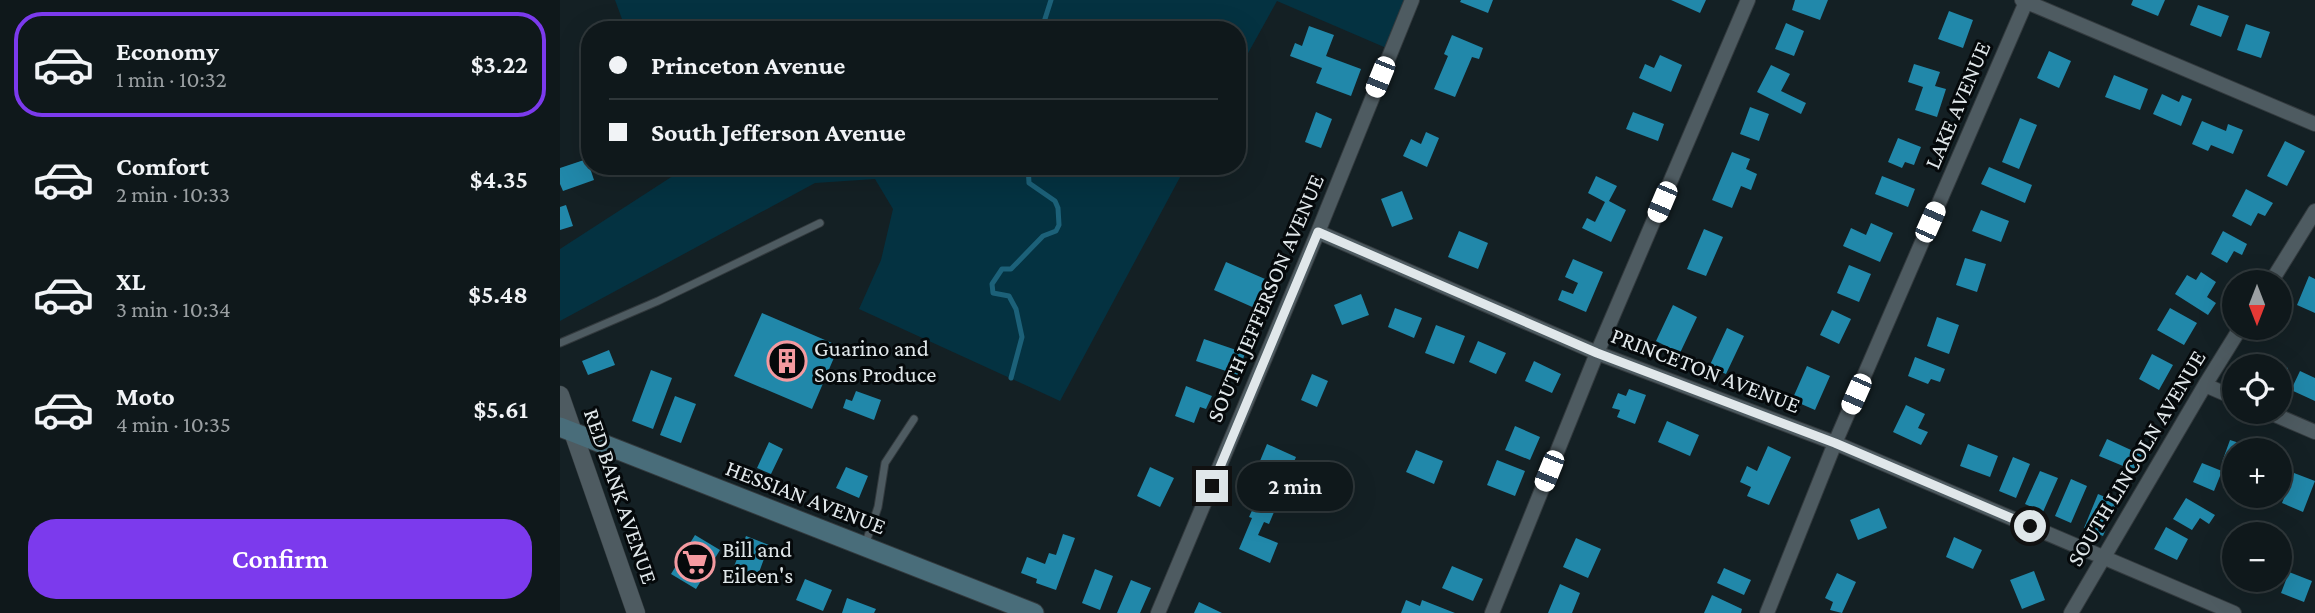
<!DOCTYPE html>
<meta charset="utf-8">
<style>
:root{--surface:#0f181b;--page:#1d2528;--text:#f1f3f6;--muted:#9ba0a3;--line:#2f373a;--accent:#7c3aed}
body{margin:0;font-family:"Crimson Pro",serif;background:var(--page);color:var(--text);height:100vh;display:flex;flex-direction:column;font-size:26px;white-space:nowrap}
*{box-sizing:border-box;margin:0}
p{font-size:23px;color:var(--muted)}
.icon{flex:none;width:38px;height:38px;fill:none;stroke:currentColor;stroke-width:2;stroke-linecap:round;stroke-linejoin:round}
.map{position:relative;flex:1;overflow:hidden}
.side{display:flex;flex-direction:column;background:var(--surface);width:560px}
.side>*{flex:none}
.banner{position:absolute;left:21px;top:21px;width:665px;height:154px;border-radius:28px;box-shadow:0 7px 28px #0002,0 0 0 2px var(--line);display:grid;align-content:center;height:154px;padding:0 28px;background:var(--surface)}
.needle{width:46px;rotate:180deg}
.tools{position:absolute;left:1662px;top:270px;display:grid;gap:14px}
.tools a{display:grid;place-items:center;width:70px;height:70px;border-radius:50%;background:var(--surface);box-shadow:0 7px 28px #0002,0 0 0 2px var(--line);font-size:35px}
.end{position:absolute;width:32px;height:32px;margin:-16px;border:9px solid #e0e7ea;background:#111;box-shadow:0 0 0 4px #111}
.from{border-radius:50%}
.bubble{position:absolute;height:49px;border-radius:24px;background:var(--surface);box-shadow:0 7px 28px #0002,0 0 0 2px var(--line);font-size:23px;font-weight:600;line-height:49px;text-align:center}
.car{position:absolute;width:21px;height:42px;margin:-21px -10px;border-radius:9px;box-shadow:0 0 5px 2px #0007;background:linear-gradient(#fff 24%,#345 0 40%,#fff 0 76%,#345 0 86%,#fff 0)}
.banner b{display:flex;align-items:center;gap:24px;height:66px;font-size:26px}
.banner b+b{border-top:2px solid var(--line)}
.banner i{width:18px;height:18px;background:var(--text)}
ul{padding:12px 0 0;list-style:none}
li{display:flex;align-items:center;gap:21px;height:105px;margin:0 14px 10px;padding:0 14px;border:4px solid transparent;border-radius:28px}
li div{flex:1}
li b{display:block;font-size:26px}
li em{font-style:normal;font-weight:600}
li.on{border-color:var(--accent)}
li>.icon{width:63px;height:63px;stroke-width:1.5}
.button{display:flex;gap:14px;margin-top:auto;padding:14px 28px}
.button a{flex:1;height:80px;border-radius:28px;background:var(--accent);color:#fff;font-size:28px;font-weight:600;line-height:80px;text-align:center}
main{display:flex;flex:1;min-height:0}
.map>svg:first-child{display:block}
</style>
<main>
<section class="side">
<ul>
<li class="on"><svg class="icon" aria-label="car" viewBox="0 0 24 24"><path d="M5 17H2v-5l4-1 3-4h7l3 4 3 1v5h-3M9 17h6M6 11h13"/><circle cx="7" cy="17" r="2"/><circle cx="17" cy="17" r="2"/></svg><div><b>Economy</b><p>1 min · 10:32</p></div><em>$3.22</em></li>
<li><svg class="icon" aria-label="car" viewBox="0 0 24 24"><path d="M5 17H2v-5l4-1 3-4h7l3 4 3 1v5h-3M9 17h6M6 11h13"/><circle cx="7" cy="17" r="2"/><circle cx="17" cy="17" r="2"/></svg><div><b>Comfort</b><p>2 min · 10:33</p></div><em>$4.35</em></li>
<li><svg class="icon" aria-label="car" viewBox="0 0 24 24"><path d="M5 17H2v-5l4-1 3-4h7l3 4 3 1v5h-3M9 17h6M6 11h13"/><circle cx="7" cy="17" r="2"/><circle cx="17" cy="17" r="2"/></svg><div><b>XL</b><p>3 min · 10:34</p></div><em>$5.48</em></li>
<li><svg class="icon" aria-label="car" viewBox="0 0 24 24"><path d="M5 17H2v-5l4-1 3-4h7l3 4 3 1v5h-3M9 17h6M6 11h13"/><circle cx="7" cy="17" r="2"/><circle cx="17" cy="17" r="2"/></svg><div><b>Moto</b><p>4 min · 10:35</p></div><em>$5.61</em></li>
</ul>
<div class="button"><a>Confirm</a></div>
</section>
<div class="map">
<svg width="1755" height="613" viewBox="0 0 1755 613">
<rect width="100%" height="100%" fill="#142024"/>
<!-- green -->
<path fill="#043241" d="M55,0H856L838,53L717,1L677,73V30H66Z
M117,166H626L500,401L299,309L321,260L333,209L315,179L255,183L0,321V249L119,172Z"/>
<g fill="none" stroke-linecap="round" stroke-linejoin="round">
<!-- stream -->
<path stroke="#1c6179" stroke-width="5" d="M478,30L484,22L491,0
M451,378L462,337L456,309L449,296L433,293L432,284L442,269H451L483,236L496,231L499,225L498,208L495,201L469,183L468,166"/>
</g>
<!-- building -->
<path fill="#2188aa" d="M901,0H933L928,13L900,2Z
M1111,0H1146L1140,13Z
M1235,0H1268L1260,20L1232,10Z
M1573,0H1605L1598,16L1571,5Z
M1638,5L1669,16L1661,37L1630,25Z
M1389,11L1413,20L1403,48L1378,39Z
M1226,23L1244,31L1234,56L1215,49Z
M1686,24L1710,32L1701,58L1677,50Z
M749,26L774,35L766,56L801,69L791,96L756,83L762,68L730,56L735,43L742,46Z
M892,35L923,48L919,59L912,57L895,97L874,89L888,56L884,54Z
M1489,51L1511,61L1499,88L1477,78Z
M1100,55L1122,65L1111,92L1079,78L1085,64L1094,68Z
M1354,64L1380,72L1375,86L1386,89L1377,117L1355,110L1363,87L1348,82Z
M1211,65L1230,74L1221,91L1246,103L1241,114L1197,92Z
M1554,75L1588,89L1580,110L1545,97Z
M1602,94L1619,102L1622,95L1632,99L1621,126L1593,114Z
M1190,107L1209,114L1199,141L1180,134Z
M756,112L772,119L761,148L745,142Z
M1073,112L1104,124L1098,141L1066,129Z
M1460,118L1477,125L1459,169L1442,162Z
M1642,121L1666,131L1668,124L1683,130L1673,154L1651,145L1648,151L1632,144Z
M866,132L879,138L867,167L843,156L851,139L861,144Z
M1338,138L1361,147L1354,165L1345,162L1342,168L1328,162Z
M1725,141L1745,151L1727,186L1707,176Z
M1172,152L1190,159L1186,169L1197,174L1191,190L1181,186L1172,208L1152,200Z
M27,159L34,180L3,191L0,184V168Z
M1429,167L1472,185L1465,203L1421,184Z
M1036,176L1057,186L1049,201L1066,210L1051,242L1022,228L1027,218L1035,222L1045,202L1028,193Z
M1322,176L1355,189L1348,207L1315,194Z
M1686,189L1713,203L1705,216L1698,213L1691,226L1672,216Z
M842,191L853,219L832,227L821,199Z
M6,205L13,226L0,230V207Z
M1421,210L1449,221L1441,242L1412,231Z
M1311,223L1333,233L1320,262L1283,246L1291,228L1306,235Z
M1144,229L1163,237L1146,276L1127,269Z
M899,231L928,243L918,269L888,257Z
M1663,231L1687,244L1682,255L1674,251L1667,263L1651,254Z
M1405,258L1426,264L1417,292L1396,285Z
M1013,259L1043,272L1026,312L998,300L1002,290L1013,294L1018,283L1005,277Z
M666,262L712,282L699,310L654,290Z
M1289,265L1311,274L1299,302L1277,293Z
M1641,272L1656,282L1647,297L1656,303L1648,315L1615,294L1627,275L1636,280Z
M1749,276L1755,279V313L1737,305Z
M801,294L809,315L782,325L774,305Z
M1113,305L1137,317L1120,353L1096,341Z
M835,308L862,318L854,338L828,327Z
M1610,308L1637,323L1624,345L1597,330Z
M1272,310L1291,319L1279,344L1260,335Z
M202,313L279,346L252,409L174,376Z
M1377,317L1399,325L1389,354L1367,346Z
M876,325L905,336L894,364L865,353Z
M1167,328L1184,336L1166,374L1149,367Z
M644,339L685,353L678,375L636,361Z
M918,341L946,353L936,374L909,362Z
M49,350L55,365L28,375L22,361Z
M1592,354L1613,365L1599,390L1579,379Z
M1355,357L1385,369L1380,382L1371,379L1368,384L1348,376Z
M1699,357L1728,368L1721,390L1720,366H1696Z
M974,361L1001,374L992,393L965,381Z
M1247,366L1270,376L1255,410L1232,400Z
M91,370L112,378L93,429L72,421Z
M1740,371L1755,378V401L1731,390Z
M752,374L768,381L757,407L741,400Z
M626,386L652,396L646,409L640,407L634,423L615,416Z
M1069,389L1086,395L1075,424L1057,417L1060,410L1052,408L1058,393L1066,396Z
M296,391L321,400L314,420L283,408L286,399L292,401Z
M115,396L136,404L121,443L100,435Z
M1346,405L1365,414L1358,428L1368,432L1361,445L1333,432Z
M1107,421L1139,435L1130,456L1098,442Z
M955,426L980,437L970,460L945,450Z
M1547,439L1582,455L1575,471L1539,456Z
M1670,440L1698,449V450H1675V466L1662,462Z
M209,442L223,449L211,474L197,468Z
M707,444L736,457L724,486L695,473Z
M1408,444L1438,456L1430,477L1400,466Z
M1208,446L1231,457L1209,505L1187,496L1191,487L1180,482L1187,466L1197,471Z
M856,450L883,461L874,484L846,472Z
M1453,457L1470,464L1456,498L1439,491Z
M937,460L965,471L955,496L927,485Z
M1642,463L1662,471L1654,491L1633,482Z
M286,467L308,476L299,498L276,488Z
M590,467L614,478L600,507L577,496Z
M1480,471L1498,478L1483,512L1465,504Z
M1734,473L1755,481L1743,512L1722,503Z
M1511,479L1527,486L1511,523L1495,516Z
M1538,494L1557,502L1543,536L1524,528Z
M1626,498L1655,515L1649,524L1640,518L1632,530L1613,519Z
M695,504L714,512L709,524L704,522L698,535L718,543L710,563L679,549L692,518L689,517Z
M1319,508L1327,528L1298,540L1290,520Z
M1606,527L1628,539L1617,560L1594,549Z
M503,534L515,538L496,590L476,583L477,579L461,573L467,557L485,564L489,553L496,555Z
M135,535L160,550L136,589L111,574Z
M186,536L209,545L197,578L173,569Z
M1394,537L1422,550L1413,569L1386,557Z
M1016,538L1041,549L1028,578L1003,567Z
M892,566L923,579L913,601L882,588Z
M1164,568L1191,580L1184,595L1157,583Z
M535,569L553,576L540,610L522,603Z
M1474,571L1485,600L1462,609L1450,580Z
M1729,572L1752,581L1744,602L1721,593Z
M1277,573L1296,582L1282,613L1270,610L1273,602L1265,598Z
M245,579L272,590L263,611L236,600Z
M1684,579H1710L1705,589Z
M571,580L591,588L580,613H557Z
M1000,584L1020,593L1012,613H988Z
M1152,595L1182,609L1181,613H1144Z
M287,598L316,609L314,613H282Z
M846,600L860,606L862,600L895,613H841Z
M639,602L662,613H634Z"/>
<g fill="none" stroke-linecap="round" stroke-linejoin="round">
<!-- service casing -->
<g stroke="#333a3e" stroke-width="9">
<path id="service" d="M0,343L98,301L260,223
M305,545L318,507L325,463L354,419"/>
</g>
<!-- minor casing -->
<g stroke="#333a3e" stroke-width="16">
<path id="minor" d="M1462,0L1755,124
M758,232L1037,353L1275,443L1674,613
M1711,282L1755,211
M1645,385L1675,398
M1706,411L1755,432
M598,613L758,232L852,0
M932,613L1037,353L1188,0
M1207,613L1275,443L1466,2
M1511,613L1645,385L1681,327"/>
</g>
<!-- tertiary casing -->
<g stroke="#333a3e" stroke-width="19">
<path id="tertiary" d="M0,395L76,613"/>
</g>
<!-- secondary casing -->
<g stroke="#333a3e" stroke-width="21">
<path id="secondary" d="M0,427L474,613"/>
</g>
<!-- service -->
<use href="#service" stroke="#4e5b61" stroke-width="7"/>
<!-- minor -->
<use href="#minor" stroke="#4e5b61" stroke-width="14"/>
<!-- tertiary -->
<use href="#tertiary" stroke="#4e5b61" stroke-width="18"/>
<!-- secondary -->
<use href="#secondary" stroke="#496d7a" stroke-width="19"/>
</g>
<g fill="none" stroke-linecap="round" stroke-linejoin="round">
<!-- route -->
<path stroke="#e0e7ea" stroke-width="9" d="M652,486L758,232L1037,353L1275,443L1470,526"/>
</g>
<!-- icons -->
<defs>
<g id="building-ring" transform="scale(2.0125)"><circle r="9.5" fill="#05090b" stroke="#f49aa0" stroke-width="1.5"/><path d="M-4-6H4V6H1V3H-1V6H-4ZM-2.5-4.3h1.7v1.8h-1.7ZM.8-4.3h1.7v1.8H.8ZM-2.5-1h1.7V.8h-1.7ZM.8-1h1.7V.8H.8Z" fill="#f49aa0"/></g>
<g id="supermarket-ring" transform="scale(2.0125)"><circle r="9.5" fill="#05090b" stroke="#f49aa0" stroke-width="1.5"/><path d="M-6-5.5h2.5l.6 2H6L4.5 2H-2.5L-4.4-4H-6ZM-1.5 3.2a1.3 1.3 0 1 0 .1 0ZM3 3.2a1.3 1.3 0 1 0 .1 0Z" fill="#f49aa0"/></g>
</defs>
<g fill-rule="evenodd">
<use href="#building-ring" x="227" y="361"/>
<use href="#supermarket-ring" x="135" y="562"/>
</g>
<g text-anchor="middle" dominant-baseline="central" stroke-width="6" stroke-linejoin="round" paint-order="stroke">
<!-- street labels -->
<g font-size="23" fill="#e0e7ea" stroke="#05090b">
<text transform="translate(1397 105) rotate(-67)">LAKE AVENUE</text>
<text transform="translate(705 298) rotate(-67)">SOUTH JEFFERSON AVENUE</text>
<text transform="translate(1146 370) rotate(21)">PRINCETON AVENUE</text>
<text transform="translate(1576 458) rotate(-59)">SOUTH LINCOLN AVENUE</text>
<text transform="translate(61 496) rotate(71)">RED BANK AVENUE</text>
<text transform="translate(246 497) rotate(21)">HESSIAN AVENUE</text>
</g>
<!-- poi labels -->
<g font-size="23" fill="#e0e7ea" stroke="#05090b" text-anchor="start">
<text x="254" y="348">Guarino and<tspan x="254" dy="26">Sons Produce</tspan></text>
<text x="162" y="549">Bill and<tspan x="162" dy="26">Eileen's</tspan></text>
</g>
</g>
</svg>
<div class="tools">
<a><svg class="needle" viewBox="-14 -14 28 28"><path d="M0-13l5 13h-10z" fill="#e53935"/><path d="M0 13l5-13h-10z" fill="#9ba0a3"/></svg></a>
<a><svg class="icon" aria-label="locate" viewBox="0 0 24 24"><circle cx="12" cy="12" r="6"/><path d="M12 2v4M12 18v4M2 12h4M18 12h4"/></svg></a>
<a>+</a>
<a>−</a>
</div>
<i class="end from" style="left:1470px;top:526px"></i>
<i class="end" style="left:652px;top:486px"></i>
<div class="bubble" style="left:677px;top:462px;width:116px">2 min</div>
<i class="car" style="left:820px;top:77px;rotate:202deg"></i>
<i class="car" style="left:1102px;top:202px;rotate:203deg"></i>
<i class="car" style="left:1370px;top:222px;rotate:24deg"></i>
<i class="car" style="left:1296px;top:394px;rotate:204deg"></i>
<i class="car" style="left:989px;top:471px;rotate:202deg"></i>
<div class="banner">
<b><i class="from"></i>Princeton Avenue</b>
<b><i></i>South Jefferson Avenue</b>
</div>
</div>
</main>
